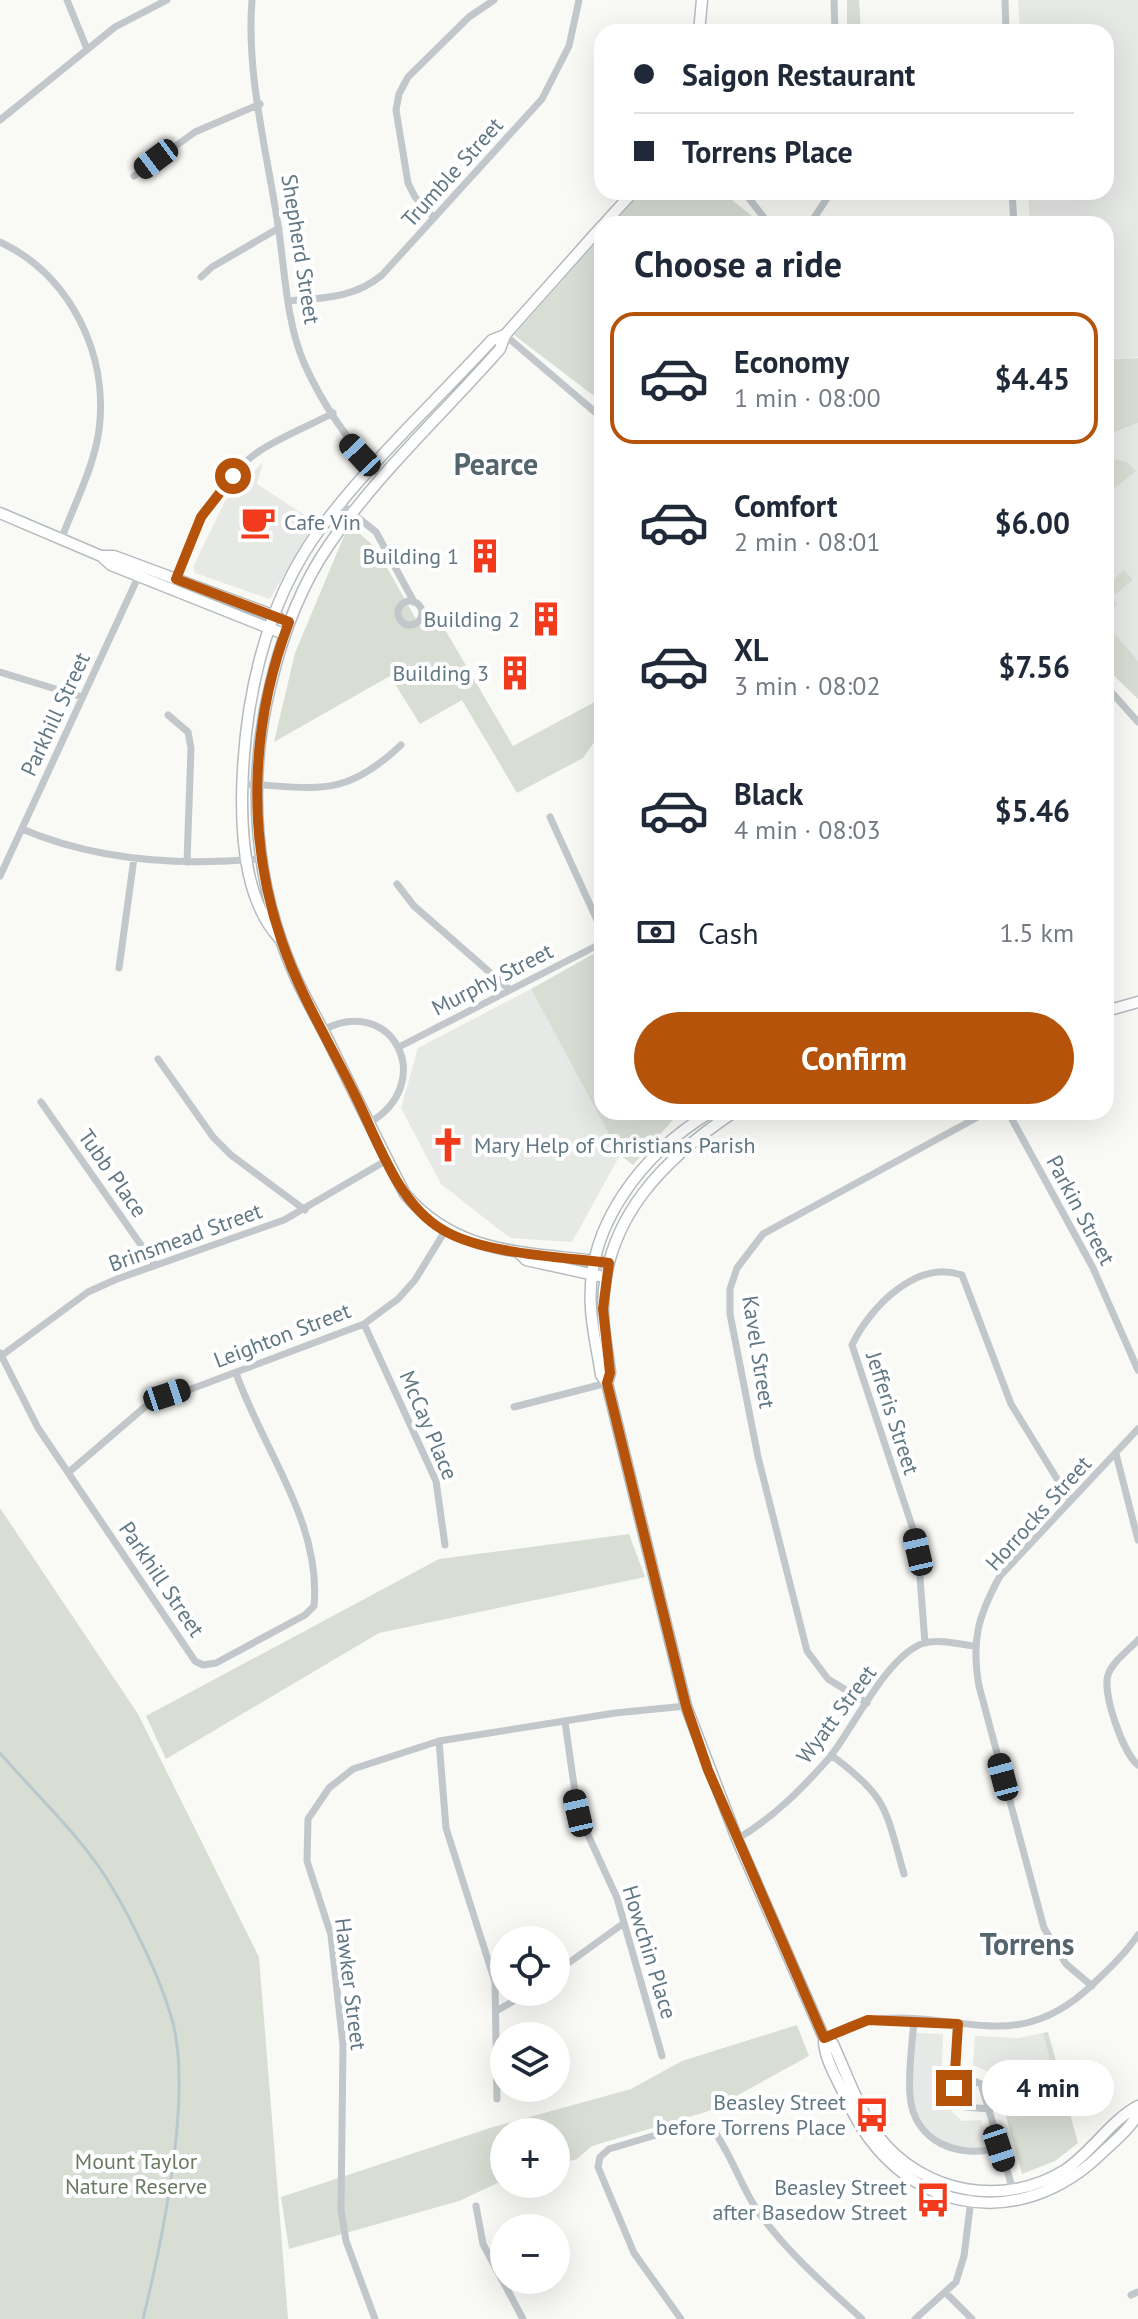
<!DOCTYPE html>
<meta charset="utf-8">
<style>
:root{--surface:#fff;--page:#f6f6f7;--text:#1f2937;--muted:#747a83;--line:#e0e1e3;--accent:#b45309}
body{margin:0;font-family:"PT Sans",sans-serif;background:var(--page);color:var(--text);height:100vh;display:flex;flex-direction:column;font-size:30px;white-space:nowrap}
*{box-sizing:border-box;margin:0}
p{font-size:26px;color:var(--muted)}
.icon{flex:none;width:44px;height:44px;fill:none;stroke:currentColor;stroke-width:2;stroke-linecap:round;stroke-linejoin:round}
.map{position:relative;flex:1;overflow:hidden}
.side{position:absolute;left:594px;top:216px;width:520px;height:904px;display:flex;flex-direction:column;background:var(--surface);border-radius:24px;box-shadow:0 8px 32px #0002}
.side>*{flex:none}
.hud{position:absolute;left:594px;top:24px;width:520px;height:176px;border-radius:24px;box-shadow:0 8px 32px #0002;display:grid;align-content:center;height:176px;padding:0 40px;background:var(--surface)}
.tools{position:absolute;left:490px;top:1926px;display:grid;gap:16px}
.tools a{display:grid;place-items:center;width:80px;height:80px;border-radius:50%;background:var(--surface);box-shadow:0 8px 32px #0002;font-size:40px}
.end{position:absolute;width:36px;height:36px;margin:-18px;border:10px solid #b45309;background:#fff;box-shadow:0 0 0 4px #fff}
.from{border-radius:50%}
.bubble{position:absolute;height:56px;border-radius:28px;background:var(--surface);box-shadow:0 8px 32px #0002;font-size:26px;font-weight:700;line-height:56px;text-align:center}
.car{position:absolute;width:24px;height:48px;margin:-24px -12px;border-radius:10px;box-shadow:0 0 6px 2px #0007;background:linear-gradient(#222 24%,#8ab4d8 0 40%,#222 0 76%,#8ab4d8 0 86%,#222 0)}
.hud b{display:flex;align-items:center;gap:28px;height:76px;font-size:30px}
.hud b+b{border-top:2px solid var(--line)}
.hud i{width:20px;height:20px;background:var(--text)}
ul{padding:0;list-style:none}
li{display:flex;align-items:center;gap:24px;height:132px;margin:0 16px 12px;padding:0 24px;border:4px solid transparent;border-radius:24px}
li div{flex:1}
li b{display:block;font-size:30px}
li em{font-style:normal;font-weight:700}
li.active{border-color:var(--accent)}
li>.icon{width:72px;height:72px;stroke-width:1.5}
h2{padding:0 40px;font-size:36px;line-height:96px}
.pay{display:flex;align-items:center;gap:20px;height:88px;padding:0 40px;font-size:30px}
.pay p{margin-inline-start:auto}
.action{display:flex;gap:16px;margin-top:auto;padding:16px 40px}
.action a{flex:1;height:92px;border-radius:48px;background:var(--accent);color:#fff;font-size:32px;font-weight:700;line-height:92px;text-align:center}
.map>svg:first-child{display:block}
</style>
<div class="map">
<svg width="1138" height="2319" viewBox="0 0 1138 2319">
<rect width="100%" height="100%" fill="#f9f9f6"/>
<!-- built -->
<path fill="#e7e9e7" d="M1018,0H1138V357L1106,359V224H1030L1028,192H1106V32H1020Z
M1138,423V693L1106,664V437Z
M263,462L257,484L315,522L270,599L195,573L193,567L225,501Z
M531,989L620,1155L572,1242L510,1238L441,1184L401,1108L418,1048Z
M915,2033L943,2034L941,2093L944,2104L962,2121L981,2120L990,2149L977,2151L940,2142L923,2125L914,2107L912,2086Z
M1043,2033L1054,2076L999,2091L991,2073L973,2065L975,2036L1018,2038Z"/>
<!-- green -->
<path fill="#d9ded5" d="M847,0H859L861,32H847Z
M641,192H722L762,224H613Z
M602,236V402L514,335Z
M1138,358V423L1106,436V359Z
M1113,459L1127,462L1136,471L1106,495V469L1111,468L1108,461Z
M349,524L376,548L422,630L440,621L513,746L602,698V731L583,758L517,793L462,700L420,724L390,676L274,742L295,653Z
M1124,570L1133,580L1112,597L1117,604L1106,614V591L1110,589L1107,585Z
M1106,624L1138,661V699L1106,668Z
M602,949V1112H680L633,1165L620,1155L531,989Z
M0,1508L138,1714L259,1957L288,2319H0Z
M629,1534L645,1577L379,1633L166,1759L146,1716L439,1559Z
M797,2025L809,2056L709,2111L592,2146L577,2159L556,2165V2132H504V2180L459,2201L289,2249L281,2197L490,2128L631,2089L682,2061Z
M1048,2032L1078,2143L1055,2161L1022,2174L999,2091L1054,2076L1043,2033Z"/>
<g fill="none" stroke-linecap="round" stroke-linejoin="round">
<!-- stream -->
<path stroke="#b8c8cb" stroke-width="3" d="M0,1753C35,1794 78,1833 107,1879C131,1918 161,1978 173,2023C192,2099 162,2242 143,2319"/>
<!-- secondary casing -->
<g stroke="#b3bbbf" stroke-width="13">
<path id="secondary" d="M699,32L702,0
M604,224L633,192
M602,226L505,335L500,349C444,413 377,474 329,545C300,587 283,633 271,683C246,782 254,885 296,978C307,1002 321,1025 332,1048C356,1097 380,1146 405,1194C460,1258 531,1251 609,1263
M0,513L101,556H114L278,617
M101,556L111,565L284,634
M279,938C247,903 242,845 242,800C243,706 263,607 320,529C371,461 435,402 492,340L505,335
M1106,1011L1138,1002
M711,1112C644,1152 585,1225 591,1308C592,1330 598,1353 601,1375L607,1383L686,1706L737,1839L824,2038C823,2058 839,2082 847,2100C897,2212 1018,2238 1105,2150C1117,2139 1130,2128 1138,2114
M518,1252L526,1260L599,1276
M607,1383L610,1373C608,1351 602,1328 603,1306C605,1217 665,1158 734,1112
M824,2038L833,2044C847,2075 859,2110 879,2137C924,2194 1004,2208 1065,2170C1092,2152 1110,2121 1138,2106"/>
</g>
<!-- street -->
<path stroke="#c1c7ca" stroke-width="7" d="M67,0L87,49
M252,0C246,74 267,152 278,225C285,270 286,321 304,363C323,406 351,445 383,479
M834,0L835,32
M1005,0L1006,32
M0,120L115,27L167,0
M134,176L195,132L260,104
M744,192L769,224
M1012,192L1014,224
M434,218L415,197L408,183L396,110L399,94L408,77L469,17L494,0
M810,224L831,192
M0,242C70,275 109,354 99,430C94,467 74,505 61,540
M201,277L212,267L279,228
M289,301C323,298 355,298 382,275L542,99L569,46L579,0
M505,335L602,418
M600,468L602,465
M341,504L376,532L414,602
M174,583C194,533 214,481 261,450C283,436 309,426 333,413
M398 613a12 12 0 1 1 24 0a12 12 0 1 1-24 0Z
M0,672L82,697
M1106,686L1138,722
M168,715L188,732L191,748L187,862
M242,784C316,787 343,800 401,745
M550,817L602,931
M22,829C97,861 180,866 260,859
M0,876L140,573
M397,884L414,906L510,990
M119,968L134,858
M323,1030C393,993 438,1083 369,1123
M399,1047L602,943
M158,1059L213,1137L231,1155L305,1210
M41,1102L155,1265
M1008,1112L1093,1268L1138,1370
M364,1324L436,1481L445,1545
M0,1353L38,1428L195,1661L203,1665L216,1663L305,1615L314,1606C322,1523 262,1448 236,1373
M1,1356L88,1292L117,1279L284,1220L387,1160
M514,1407L607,1383
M1116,1454L1138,1540
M69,1472L146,1406L364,1324L398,1299L415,1280L445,1231
M1138,1640C1129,1650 1112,1662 1108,1675C1102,1693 1123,1753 1138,1765
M925,1643L918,1552L913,1529L852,1345C870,1307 917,1259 962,1275L1011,1404L1070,1500
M867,1703L828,1679L807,1651L758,1457L730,1314V1289L737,1268L763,1234L987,1112
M565,1722L578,1813L617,1898L662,2056
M439,1741L446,1828L495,1982L497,2099
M831,1755C888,1797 885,1808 904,1874
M737,1839C774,1817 802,1789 830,1757C854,1727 887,1655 924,1643C939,1639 959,1644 974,1646
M556,1972L624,1923
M1092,1986L1066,1964L1044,1928L979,1686C971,1641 978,1616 1000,1576L1138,1429
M498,2010L529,1992
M914,2021C912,2045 908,2072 910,2096C914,2143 960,2159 999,2148
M958,2024L956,2095L965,2107L990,2109
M824,2038C839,2031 854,2022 870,2020C959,2008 1014,2059 1092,1985C1109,1969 1125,1954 1138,1935
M955,2078H967L981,2084L1013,2190
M476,2206L483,2244L523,2319
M946,2293L972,2319
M1131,2295L1138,2292
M375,2319L346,2241L341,2210L343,2045L331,1935L307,1861L308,1819L329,1788L353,1769L439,1741L615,1713L686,1706
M681,2319L634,2253L598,2167L600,2157L609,2149L693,2124L711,2127C731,2152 740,2186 759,2213C788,2253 825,2285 862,2319
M915,2319L956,2282L964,2256L972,2191"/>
<!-- secondary -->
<use href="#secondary" stroke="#fff" stroke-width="10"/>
</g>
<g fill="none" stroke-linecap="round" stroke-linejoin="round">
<!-- route -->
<path stroke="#b45309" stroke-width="10" d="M233,476L201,517L176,579L289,622C250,725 246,838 282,942C300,995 331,1045 355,1095C378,1141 397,1203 443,1230C483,1254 562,1257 609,1263L603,1309L610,1373L607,1383L686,1706L708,1770L824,2038L868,2020L958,2024L954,2088"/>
</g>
<!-- icons -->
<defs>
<g id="cafe-bare" transform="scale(2.76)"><path d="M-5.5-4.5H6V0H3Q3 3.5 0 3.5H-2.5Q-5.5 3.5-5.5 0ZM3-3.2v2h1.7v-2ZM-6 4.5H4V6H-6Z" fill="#f23b1d" stroke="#fff" stroke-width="2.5" paint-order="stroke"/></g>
<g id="building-bare" transform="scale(2.76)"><path d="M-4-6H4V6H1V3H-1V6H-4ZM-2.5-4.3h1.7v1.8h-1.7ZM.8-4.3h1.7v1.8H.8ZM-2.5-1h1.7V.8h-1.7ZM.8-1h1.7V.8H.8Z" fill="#f23b1d" stroke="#fff" stroke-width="2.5" paint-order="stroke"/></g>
<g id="church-bare" transform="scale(2.76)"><path d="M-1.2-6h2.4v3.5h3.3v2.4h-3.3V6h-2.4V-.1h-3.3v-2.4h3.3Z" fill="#f23b1d" stroke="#fff" stroke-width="2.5" paint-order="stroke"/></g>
<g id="bus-bare" transform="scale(2.76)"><path d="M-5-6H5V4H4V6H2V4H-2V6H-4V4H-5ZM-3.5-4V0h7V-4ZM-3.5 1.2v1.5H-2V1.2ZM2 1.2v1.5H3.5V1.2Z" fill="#f23b1d" stroke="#fff" stroke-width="2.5" paint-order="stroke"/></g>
</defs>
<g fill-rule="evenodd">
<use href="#cafe-bare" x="258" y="522"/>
<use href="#building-bare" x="485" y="556"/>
<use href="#building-bare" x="546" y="619"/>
<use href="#building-bare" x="515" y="673"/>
<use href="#church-bare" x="448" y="1145"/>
<use href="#bus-bare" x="872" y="2115"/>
<use href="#bus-bare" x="933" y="2200"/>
</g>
<g text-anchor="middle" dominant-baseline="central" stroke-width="8" stroke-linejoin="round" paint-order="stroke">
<!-- street labels -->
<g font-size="22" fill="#617884" stroke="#fff">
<text transform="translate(452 172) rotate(-48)">Trumble Street</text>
<text transform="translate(301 249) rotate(81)">Shepherd Street</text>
<text transform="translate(55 714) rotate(-65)">Parkhill Street</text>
<text transform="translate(492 979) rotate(-27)">Murphy Street</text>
<text transform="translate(113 1173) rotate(55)">Tubb Place</text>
<text transform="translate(1081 1210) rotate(62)">Parkin Street</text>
<text transform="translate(185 1237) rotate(-20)">Brinsmead Street</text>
<text transform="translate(282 1335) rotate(-21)">Leighton Street</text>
<text transform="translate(759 1352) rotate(81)">Kavel Street</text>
<text transform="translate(893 1413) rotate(72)">Jefferis Street</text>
<text transform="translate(429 1425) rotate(67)">McCay Place</text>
<text transform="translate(1038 1513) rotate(-48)">Horrocks Street</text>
<text transform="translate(162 1579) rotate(56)">Parkhill Street</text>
<text transform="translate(836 1714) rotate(-53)">Wyatt Street</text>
<text transform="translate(650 1952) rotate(73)">Howchin Place</text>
<text transform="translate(351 1984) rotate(83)">Hawker Street</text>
</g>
<!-- poi labels -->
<g font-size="22" fill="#617884" stroke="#fff" text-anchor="end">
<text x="284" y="522" text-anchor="start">Cafe Vin</text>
<text x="459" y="556">Building 1</text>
<text x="520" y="619">Building 2</text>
<text x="489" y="673">Building 3</text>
<text x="474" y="1145" text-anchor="start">Mary Help of Christians Parish</text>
<text x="846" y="2102">Beasley Street<tspan x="846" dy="25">before Torrens Place</tspan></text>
<text x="907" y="2187">Beasley Street<tspan x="907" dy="25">after Basedow Street</tspan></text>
</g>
<!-- park labels -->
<g font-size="22" fill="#687a61" stroke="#fff">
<text x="136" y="2161">Mount Taylor<tspan x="136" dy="25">Nature Reserve</tspan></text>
</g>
<!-- district labels -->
<g font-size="30" font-weight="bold" fill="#54656e" stroke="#fff">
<text x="496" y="463">Pearce</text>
<text x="1027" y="1943">Torrens</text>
</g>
</g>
</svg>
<div class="tools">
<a><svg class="icon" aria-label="locate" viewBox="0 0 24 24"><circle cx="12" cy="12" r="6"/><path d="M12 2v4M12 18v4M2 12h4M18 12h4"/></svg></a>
<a><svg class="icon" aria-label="layers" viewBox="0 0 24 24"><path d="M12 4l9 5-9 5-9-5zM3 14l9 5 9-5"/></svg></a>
<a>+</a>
<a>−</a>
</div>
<i class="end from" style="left:233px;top:476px"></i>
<i class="end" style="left:954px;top:2088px"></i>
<div class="bubble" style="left:982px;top:2060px;width:132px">4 min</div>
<i class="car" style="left:156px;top:159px;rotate:233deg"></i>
<i class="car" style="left:360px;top:455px;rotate:317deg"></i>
<i class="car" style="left:167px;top:1395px;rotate:72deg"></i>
<i class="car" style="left:918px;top:1552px;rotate:347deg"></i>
<i class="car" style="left:1003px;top:1777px;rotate:345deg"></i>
<i class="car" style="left:578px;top:1813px;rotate:347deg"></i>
<i class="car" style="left:999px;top:2148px;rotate:162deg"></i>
<div class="hud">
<b><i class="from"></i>Saigon Restaurant</b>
<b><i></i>Torrens Place</b>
</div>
<section class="side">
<h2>Choose a ride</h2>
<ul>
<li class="active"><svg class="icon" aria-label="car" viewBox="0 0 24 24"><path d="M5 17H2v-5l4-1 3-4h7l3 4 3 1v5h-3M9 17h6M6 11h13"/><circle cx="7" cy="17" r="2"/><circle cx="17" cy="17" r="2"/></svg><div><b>Economy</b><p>1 min · 08:00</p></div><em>$4.45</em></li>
<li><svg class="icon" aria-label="car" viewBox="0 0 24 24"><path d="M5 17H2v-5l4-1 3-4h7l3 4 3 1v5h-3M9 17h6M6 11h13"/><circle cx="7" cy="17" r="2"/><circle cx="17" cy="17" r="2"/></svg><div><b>Comfort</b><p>2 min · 08:01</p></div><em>$6.00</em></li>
<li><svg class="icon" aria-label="car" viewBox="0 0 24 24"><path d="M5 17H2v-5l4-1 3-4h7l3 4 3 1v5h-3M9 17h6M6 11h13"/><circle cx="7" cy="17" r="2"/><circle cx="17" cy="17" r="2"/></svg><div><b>XL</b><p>3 min · 08:02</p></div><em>$7.56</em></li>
<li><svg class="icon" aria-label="car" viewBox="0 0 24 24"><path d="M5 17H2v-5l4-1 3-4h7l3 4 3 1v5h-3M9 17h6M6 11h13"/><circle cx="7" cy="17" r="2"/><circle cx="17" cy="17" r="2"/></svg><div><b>Black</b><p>4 min · 08:03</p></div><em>$5.46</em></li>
</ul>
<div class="pay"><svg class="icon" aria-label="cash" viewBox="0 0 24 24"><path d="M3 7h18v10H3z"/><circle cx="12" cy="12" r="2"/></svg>Cash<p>1.5 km</p></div>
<div class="action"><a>Confirm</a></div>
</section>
</div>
